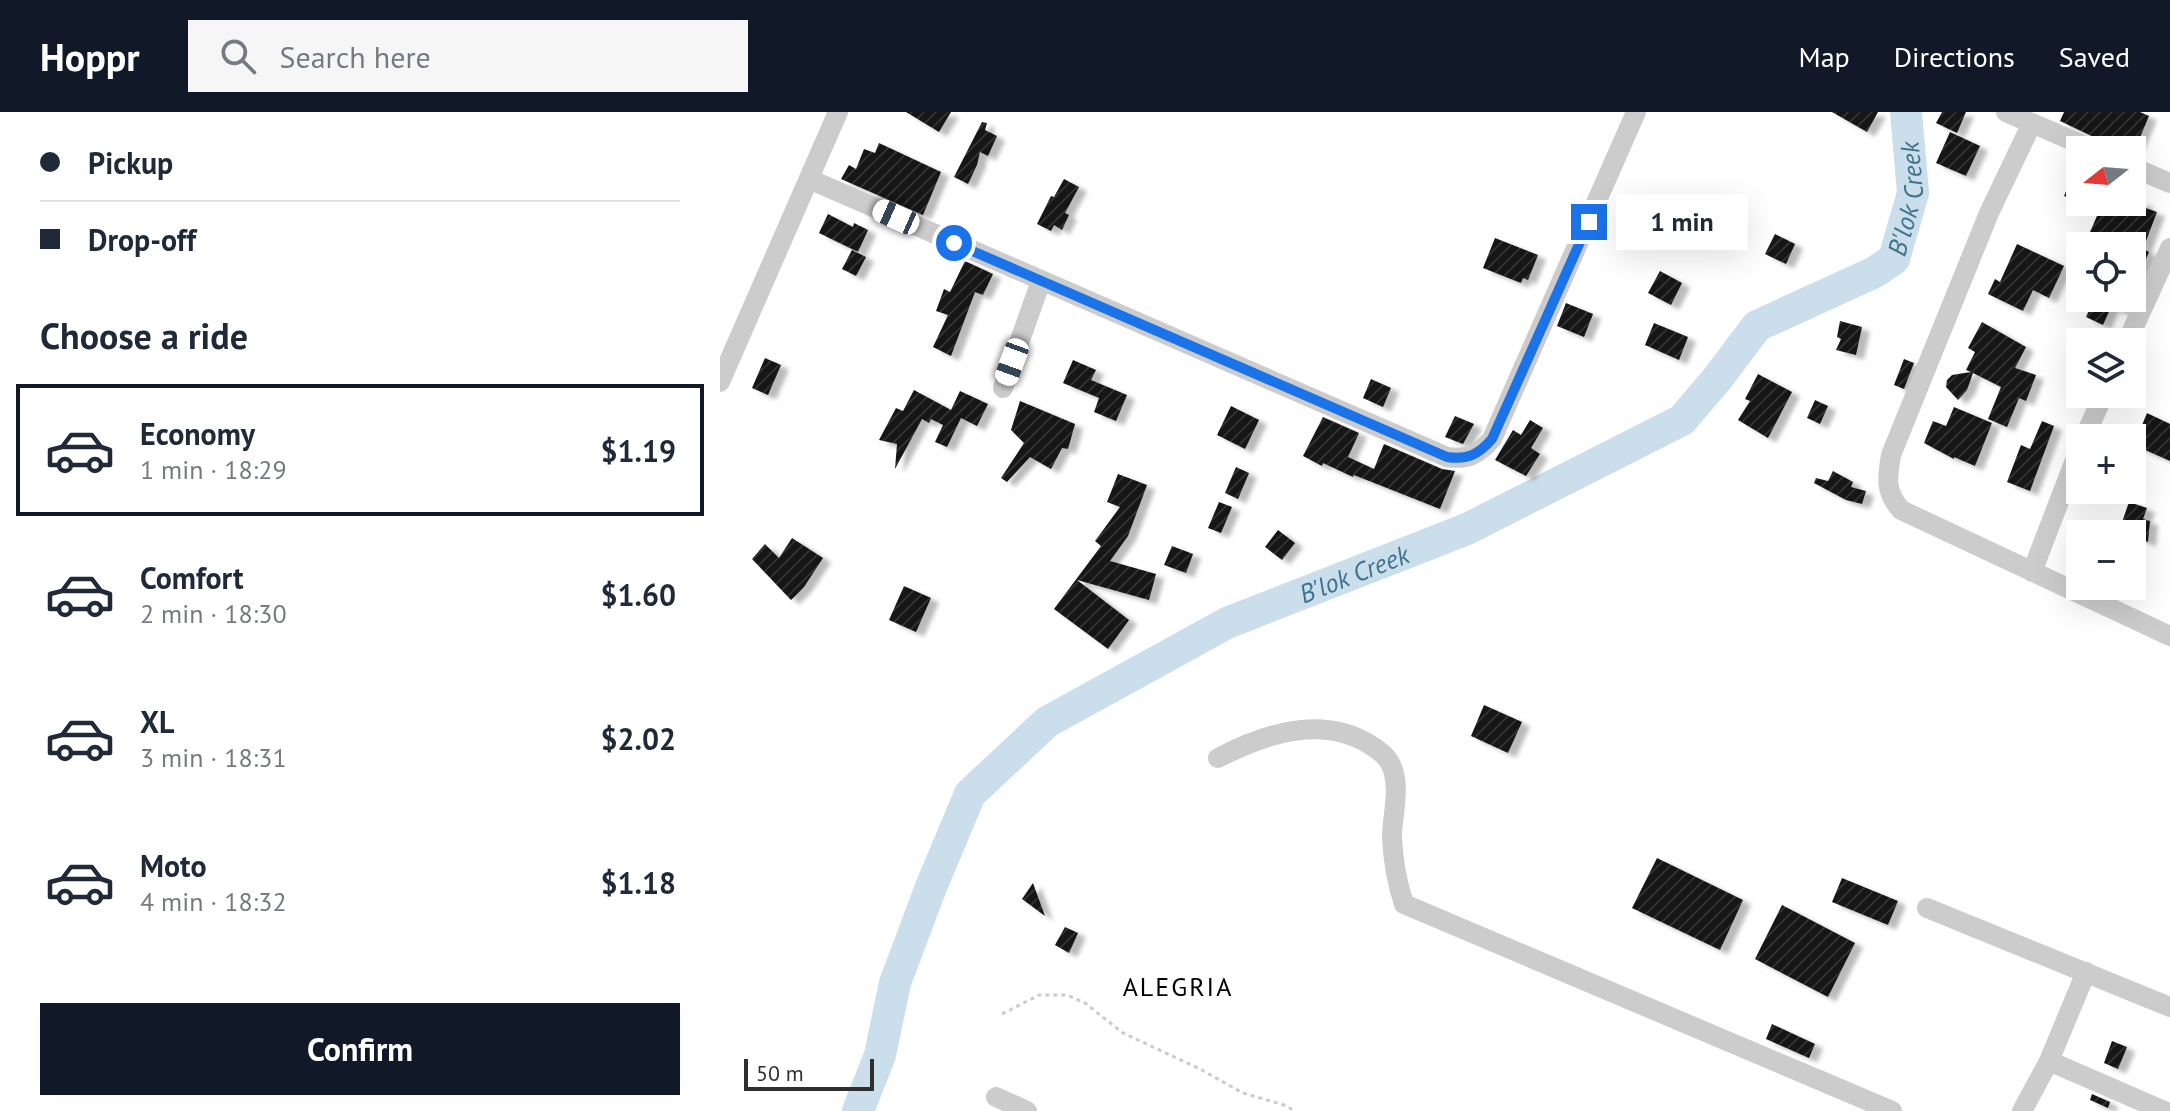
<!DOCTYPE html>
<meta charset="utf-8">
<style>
:root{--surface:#fff;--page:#f6f6f7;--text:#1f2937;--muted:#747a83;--line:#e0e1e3;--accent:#111827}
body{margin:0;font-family:"PT Sans",sans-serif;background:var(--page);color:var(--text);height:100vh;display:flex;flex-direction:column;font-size:30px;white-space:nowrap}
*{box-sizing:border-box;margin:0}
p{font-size:26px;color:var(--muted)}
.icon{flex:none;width:44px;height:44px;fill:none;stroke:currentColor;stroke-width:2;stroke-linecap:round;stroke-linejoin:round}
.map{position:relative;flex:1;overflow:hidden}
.sheet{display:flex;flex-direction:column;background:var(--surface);width:720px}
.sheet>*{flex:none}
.banner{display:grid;align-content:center;height:176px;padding:0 40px;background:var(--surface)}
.needle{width:52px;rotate:253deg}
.buttons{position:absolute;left:1346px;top:24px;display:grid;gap:16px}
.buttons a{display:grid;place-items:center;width:80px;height:80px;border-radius:0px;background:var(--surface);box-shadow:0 8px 32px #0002;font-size:40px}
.scale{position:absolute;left:24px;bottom:20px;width:130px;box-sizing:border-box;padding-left:8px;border:4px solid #2f2f2f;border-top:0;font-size:22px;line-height:28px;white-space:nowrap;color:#2f2f2f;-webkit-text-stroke:6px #fff;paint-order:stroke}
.end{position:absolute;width:36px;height:36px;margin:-18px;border:10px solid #1a73e8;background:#fff;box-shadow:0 0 0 4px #fff}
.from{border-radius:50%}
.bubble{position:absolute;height:56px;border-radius:0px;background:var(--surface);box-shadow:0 8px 32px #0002;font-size:26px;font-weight:700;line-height:56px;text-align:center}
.car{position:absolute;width:24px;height:48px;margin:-24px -12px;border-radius:10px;box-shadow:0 0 6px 2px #0007;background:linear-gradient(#fff 24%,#345 0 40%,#fff 0 76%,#345 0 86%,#fff 0)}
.banner b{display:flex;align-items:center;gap:28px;height:76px;font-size:30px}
.banner b+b{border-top:2px solid var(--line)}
.banner i{width:20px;height:20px;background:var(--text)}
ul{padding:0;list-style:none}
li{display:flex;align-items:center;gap:24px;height:132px;margin:0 16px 12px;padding:0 24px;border:4px solid transparent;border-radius:0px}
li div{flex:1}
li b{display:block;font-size:30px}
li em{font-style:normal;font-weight:700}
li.on{border-color:var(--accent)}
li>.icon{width:72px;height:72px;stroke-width:1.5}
h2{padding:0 40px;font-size:36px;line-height:96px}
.cta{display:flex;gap:16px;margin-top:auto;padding:16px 40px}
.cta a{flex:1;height:92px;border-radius:0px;background:var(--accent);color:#fff;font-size:32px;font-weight:700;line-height:92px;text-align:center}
header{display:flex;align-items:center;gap:48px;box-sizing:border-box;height:112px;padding:0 40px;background:var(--accent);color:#fff}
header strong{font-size:38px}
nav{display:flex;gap:44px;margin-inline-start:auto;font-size:28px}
.search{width:560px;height:72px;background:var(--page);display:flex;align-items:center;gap:20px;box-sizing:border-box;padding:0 28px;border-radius:0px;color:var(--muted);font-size:30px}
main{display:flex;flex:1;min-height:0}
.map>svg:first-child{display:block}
</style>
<header>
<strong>Hoppr</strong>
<div class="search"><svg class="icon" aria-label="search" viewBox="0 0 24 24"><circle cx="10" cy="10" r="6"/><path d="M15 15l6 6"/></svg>Search here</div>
<nav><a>Map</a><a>Directions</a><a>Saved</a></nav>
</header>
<main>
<section class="sheet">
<div class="banner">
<b><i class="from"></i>Pickup</b>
<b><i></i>Drop-off</b>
</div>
<h2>Choose a ride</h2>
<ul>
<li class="on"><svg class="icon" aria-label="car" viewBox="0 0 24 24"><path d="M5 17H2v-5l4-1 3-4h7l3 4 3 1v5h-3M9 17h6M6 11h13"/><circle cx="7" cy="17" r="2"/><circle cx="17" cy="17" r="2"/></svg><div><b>Economy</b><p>1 min · 18:29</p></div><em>$1.19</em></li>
<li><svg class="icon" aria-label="car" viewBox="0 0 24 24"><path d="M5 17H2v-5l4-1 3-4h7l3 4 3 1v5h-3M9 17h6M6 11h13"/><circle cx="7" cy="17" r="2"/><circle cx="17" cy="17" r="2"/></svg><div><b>Comfort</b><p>2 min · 18:30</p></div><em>$1.60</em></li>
<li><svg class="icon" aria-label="car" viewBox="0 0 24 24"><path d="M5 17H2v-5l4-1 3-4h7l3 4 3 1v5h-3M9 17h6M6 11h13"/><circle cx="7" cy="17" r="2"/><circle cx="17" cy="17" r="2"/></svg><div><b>XL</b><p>3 min · 18:31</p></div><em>$2.02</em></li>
<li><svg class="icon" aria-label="car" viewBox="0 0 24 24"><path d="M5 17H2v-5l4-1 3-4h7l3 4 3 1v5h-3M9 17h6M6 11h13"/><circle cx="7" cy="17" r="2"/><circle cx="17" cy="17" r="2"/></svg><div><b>Moto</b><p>4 min · 18:32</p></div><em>$1.18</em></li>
</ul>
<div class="cta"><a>Confirm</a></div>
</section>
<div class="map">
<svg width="1450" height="999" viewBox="0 0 1450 999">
<defs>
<pattern id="building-hatch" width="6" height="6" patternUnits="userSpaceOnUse" patternTransform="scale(2)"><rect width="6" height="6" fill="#161616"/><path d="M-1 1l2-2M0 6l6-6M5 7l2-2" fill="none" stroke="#303030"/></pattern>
<filter id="shadow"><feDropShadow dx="8" dy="4.5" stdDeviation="2" flood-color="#0004"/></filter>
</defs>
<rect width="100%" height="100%" fill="#fff"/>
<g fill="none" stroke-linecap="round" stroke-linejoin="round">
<!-- river -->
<path stroke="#cadfeb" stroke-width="32" id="s1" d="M138,999L160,943L175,871L211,775L250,682L327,610L507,511L747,417L962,308L997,267L1037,214L1155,160L1174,147L1193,81L1186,0"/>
</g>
<!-- building -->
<path fill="url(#building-hatch)" filter="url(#shadow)" d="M186,0H231L219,20Z
M1112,0H1158L1147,20Z
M1222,0H1246L1237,21L1216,11Z
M1344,0H1420L1429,4L1413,42L1412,38H1401L1340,9Z
M262,10L267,11L265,18L277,24L268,44L260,40L257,53L248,72L234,65Z
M1230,20L1260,34L1246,64L1216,51Z
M159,31L221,60L203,103L121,67L129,53L136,57L144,37L155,41Z
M1360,46V91L1344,84Z
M344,67L359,75L345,101L349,103L342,118L334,113L331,119L317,112L331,84L334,85Z
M1383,90H1425L1423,95L1437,100L1423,137L1429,140L1412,181V134H1364Z
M108,102L133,115L134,111L148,118L138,140L99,121Z
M1055,122L1075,132L1066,152L1045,142Z
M775,126L818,143L808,168L803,166L801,171L763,156Z
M1297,132L1344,154L1329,186L1313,178L1303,199L1268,182L1275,167L1280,170Z
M132,138L146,145L136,164L122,157Z
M245,149L273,162L263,183L255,180L231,244L213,235L228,203L216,199L224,177L230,180Z
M940,159L962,171L951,193L928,181Z
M1372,186H1413L1406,200L1391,195L1383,213L1366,205L1372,192L1374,193Z
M846,191L873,202L864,225L837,214Z
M1120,209L1142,215L1136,243L1116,238L1121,227L1117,225Z
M1262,210L1306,235L1295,256L1316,263L1306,289L1299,286L1287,315L1268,307L1281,275L1253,261L1247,278L1238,288L1226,275L1227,268L1232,263L1251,260L1246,258L1255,240L1248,236Z
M934,211L968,225L959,248L925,233Z
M45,246L61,253L48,283L32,276Z
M1184,247L1194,251L1184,277L1174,273Z
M353,248L376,258L371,268L407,283L396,309L374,300L379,286L343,271Z
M1038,262L1072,280L1048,326L1018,308L1030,289L1025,287Z
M651,267L671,276L663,295L643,286Z
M194,278L231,298L240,279L268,292L257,314L241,306L227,335L215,330L223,313L211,307L209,311L202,307L175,357L177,332L159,328L176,296L183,299Z
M1095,288L1108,294L1100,312L1087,306Z
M300,289L355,312L348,337L342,336L331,357L310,345L287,370L281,366L304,331L291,318Z
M511,294L539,308L525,337L497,323Z
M1234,295L1272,311L1255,354L1234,345V347L1204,331L1213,309L1226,314Z
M1427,301L1450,312V349L1414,333Z
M735,304L754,312L743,332L725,325Z
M603,305L639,321L628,345L654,357L664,332L722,357L735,359L720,397L634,363L633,365L603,351L602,354L583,344Z
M810,308L823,316L811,336L820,342L806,364L775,348L793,318L801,323Z
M1322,309L1334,314L1310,379L1287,370L1301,333L1310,337Z
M516,355L529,361L518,387L505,381Z
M1113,359L1133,370L1131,375L1146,379L1142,392L1126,388L1094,371L1096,366L1108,369Z
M398,362L427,373L408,424L390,449L436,462L429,488L357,468L409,508L388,537L334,497L381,434L375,429L400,395L387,390Z
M499,390L512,395L501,421L488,416Z
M1409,390L1427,396L1423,407L1430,409L1428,430L1399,419Z
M558,418L575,431L562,448L545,435Z
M72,426L103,446L84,475L71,488L32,447L45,432L59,446Z
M452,434L473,442L466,461L444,453Z
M184,474L211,486L196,520L169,508Z
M764,593L802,610L788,641L751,624Z
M937,746L1023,788L1000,838L912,796Z
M1122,766L1178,789L1168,813L1112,790Z
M313,771L325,804L302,787Z
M1062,793L1135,831L1108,885L1035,847Z
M345,815L358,821L349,841L335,833Z
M1052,912L1095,932L1089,946L1046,927Z
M1392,929L1407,935L1398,957L1384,951Z
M1372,982L1390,990L1388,996L1370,988Z"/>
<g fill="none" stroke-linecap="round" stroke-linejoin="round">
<!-- path -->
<path stroke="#ccc" stroke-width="3" stroke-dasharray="4 4" stroke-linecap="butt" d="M282,902L319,883H347L365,891L403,921L478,956L523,981L564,993L575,999"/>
<!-- minor -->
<path stroke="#ccc" stroke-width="20" d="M1286,0L1374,38
M1312,11L1269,101L1171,343C1167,366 1165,380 1181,398L1450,524
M1412,55L1450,71
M89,67L727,345C747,348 758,343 772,327L916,0
M1407,230L1450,136
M0,270L118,0
M283,276L321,169
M1364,326L1384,282
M1312,460L1360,335
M498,646C544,622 600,603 649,632C660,639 669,645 673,658C680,680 672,704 672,725C673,748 677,771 684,792L1172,999
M1207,796L1450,895
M1329,949L1444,999
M276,985L307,999
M1302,999L1329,949L1366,860"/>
</g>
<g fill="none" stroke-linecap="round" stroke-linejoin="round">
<!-- route -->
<path stroke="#1a73e8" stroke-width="10" d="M234,131L727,345C747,348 758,343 772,327L869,110"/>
</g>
<g text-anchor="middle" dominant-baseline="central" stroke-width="8" stroke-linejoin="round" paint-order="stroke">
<!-- water labels -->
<g font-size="26" font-style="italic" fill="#3f728e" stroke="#fff">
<text stroke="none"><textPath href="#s1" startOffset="1482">B'lok Creek</textPath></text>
<text stroke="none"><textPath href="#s1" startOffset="784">B'lok Creek</textPath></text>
</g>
<!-- neighbourhood labels -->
<g font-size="26" letter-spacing="2" fill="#000" stroke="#fff">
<text x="458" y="874">ALEGRIA</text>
</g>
</g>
</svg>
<div class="buttons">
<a><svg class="needle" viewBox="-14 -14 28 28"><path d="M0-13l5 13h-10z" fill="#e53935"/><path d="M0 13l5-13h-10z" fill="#747a83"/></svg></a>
<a><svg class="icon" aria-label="locate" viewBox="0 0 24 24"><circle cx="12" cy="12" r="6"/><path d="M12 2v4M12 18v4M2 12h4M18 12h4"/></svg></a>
<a><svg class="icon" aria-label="layers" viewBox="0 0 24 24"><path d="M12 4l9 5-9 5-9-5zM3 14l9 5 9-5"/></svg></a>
<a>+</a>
<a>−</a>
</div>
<div class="scale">50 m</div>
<i class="end from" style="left:234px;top:131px"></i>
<i class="end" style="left:869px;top:110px"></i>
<div class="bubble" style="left:896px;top:82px;width:132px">1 min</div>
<i class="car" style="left:176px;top:105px;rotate:294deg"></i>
<i class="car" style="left:292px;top:250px;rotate:200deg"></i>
</div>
</main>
